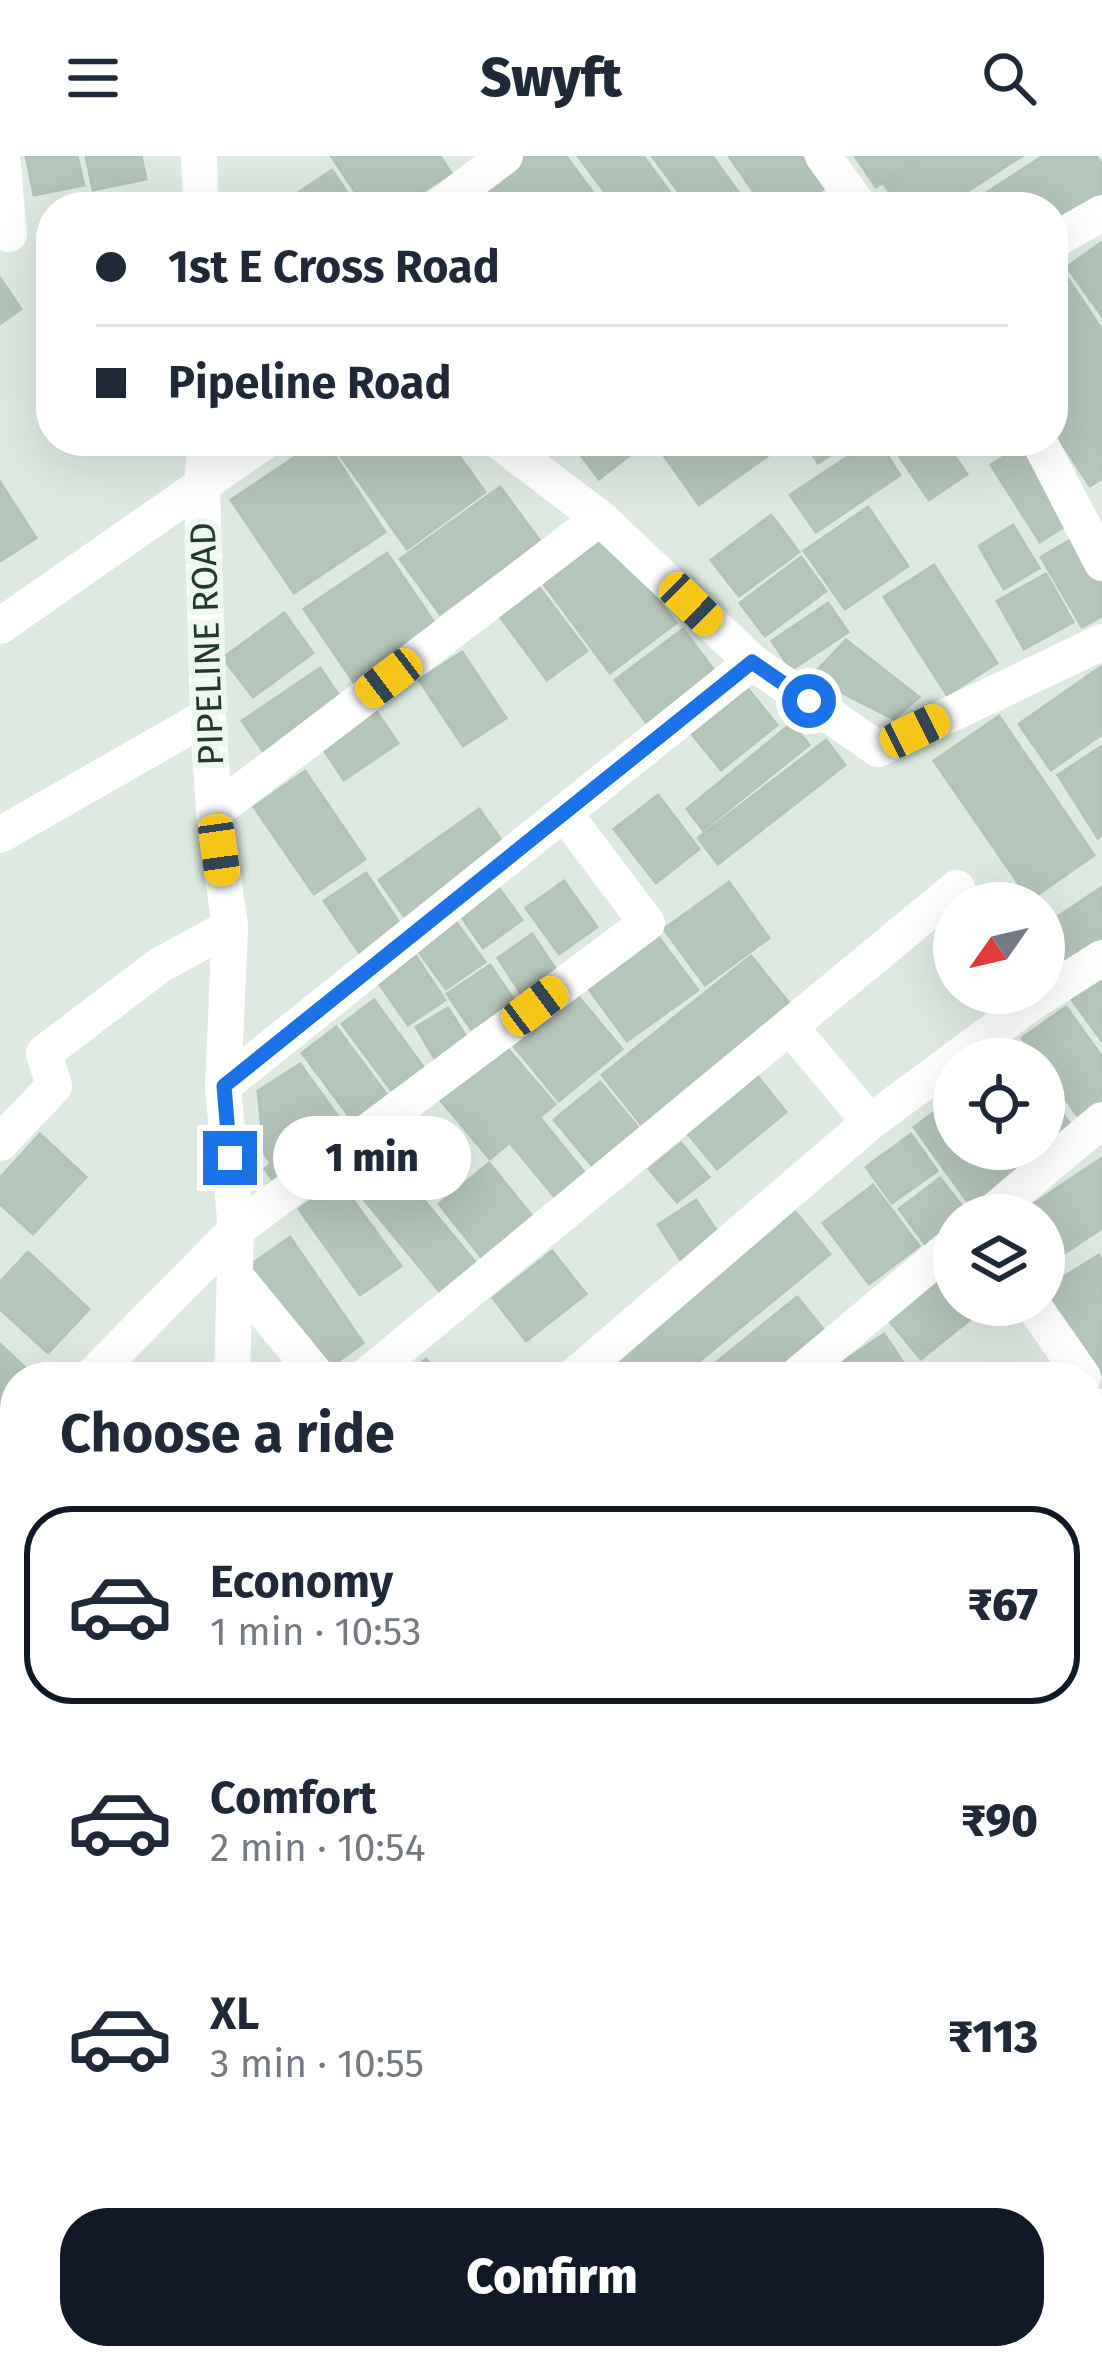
<!DOCTYPE html>
<meta charset="utf-8">
<style>
:root{--surface:#fff;--page:#f6f6f7;--text:#1f2937;--muted:#747a83;--line:#e0e1e3;--accent:#111827}
body{margin:0;font-family:"Fira Sans",sans-serif;background:var(--page);color:var(--text);height:100vh;display:flex;flex-direction:column;font-size:45px;white-space:nowrap}
*{box-sizing:border-box;margin:0}
p{font-size:39px;color:var(--muted)}
.icon{flex:none;width:66px;height:66px;fill:none;stroke:currentColor;stroke-width:2;stroke-linecap:round;stroke-linejoin:round}
.map{position:relative;flex:1;overflow:hidden}
.details{position:absolute;left:0px;top:1206px;width:1104px;height:1008px;display:flex;flex-direction:column;background:var(--surface);border-radius:48px 48px 0 0;box-shadow:0 12px 48px #0002}
.details>*{flex:none}
.guide{position:absolute;left:36px;top:36px;width:1032px;height:264px;border-radius:48px;box-shadow:0 12px 48px #0002;display:grid;align-content:center;height:264px;padding:0 60px;background:var(--surface)}
.needle{width:78px;rotate:236deg}
.controls{position:absolute;left:933px;top:726px;display:grid;gap:24px}
.controls a{display:grid;place-items:center;width:132px;height:132px;border-radius:50%;background:var(--surface);box-shadow:0 12px 48px #0002;font-size:60px}
.end{position:absolute;width:54px;height:54px;margin:-27px;border:15px solid #1a73e8;background:#fff;box-shadow:0 0 0 6px #fff}
.from{border-radius:50%}
.bubble{position:absolute;height:84px;border-radius:42px;background:var(--surface);box-shadow:0 12px 48px #0002;font-size:39px;font-weight:800;line-height:84px;text-align:center}
.car{position:absolute;width:36px;height:72px;margin:-36px -18px;border-radius:15px;box-shadow:0 0 9px 3px #0007;background:linear-gradient(#f5c518 24%,#345 0 40%,#f5c518 0 76%,#345 0 86%,#f5c518 0)}
.guide b{display:flex;align-items:center;gap:42px;height:114px;font-size:45px}
.guide b+b{border-top:3px solid var(--line)}
.guide i{width:30px;height:30px;background:var(--text)}
ul{padding:0;list-style:none}
li{display:flex;align-items:center;gap:36px;height:198px;margin:0 24px 18px;padding:0 36px;border:6px solid transparent;border-radius:48px}
li div{flex:1}
li b{display:block;font-size:45px}
li em{font-style:normal;font-weight:800}
li.current{border-color:var(--accent)}
li>.icon{width:108px;height:108px;stroke-width:1.5}
h2{padding:0 60px;font-size:54px;line-height:144px}
.action{display:flex;gap:24px;margin-top:auto;padding:24px 60px}
.action a{flex:1;height:138px;border-radius:48px;background:var(--accent);color:#fff;font-size:48px;font-weight:800;line-height:138px;text-align:center}
header{display:flex;justify-content:space-between;align-items:center;height:156px;padding:0 60px;background:var(--surface);font-size:54px;font-weight:800}
.map>svg:first-child{display:block}
</style>
<header><svg class="icon" aria-label="menu" viewBox="0 0 24 24"><path d="M4 6h16M4 12h16M4 18h16"/></svg>Swyft<svg class="icon" aria-label="search" viewBox="0 0 24 24"><circle cx="10" cy="10" r="6"/><path d="M15 15l6 6"/></svg></header>
<div class="map">
<svg width="1102" height="2214" viewBox="0 0 1102 2214">
<rect width="100%" height="100%" fill="#deeae1"/>
<!-- built -->
<path fill="#ccdad0" d="M1089,1858H1102V2214H1046L1034,2199H1089Z"/>
<!-- green -->
<path fill="#b7dcb6" d="M15,2065V2199H389L397,2208L391,2214H0V2069Z"/>
<!-- water -->
<path fill="#84d1c7" d="M389,2199H484L498,2214H402Z"/>
<!-- building -->
<path fill="#b4c5b9" stroke="#b1c4b6" stroke-width="3" d="M26,0H77L84,29L34,39Z
M86,0H141L146,23L93,34Z
M440,0L451,17L399,51H365L332,1Z
M518,0H566L593,37L573,51H466Z
M578,0H643L681,51H616Z
M652,0H712L747,48L743,51H690Z
M729,0H801L823,33L797,51H764Z
M855,0H923L876,31Z
M928,0H1022L943,51H899L884,28Z
M1043,0H1096L1102,9V39L1053,70V51H978L974,45Z
M332,14L357,51H277Z
M1102,86V160L1067,111Z
M1065,118L1102,174V322L1090,330L1053,274V126Z
M0,122L21,153L0,168Z
M319,285H325L385,376L294,437L231,344Z
M448,285L485,336L407,393L331,286Z
M570,285H648L599,323Z
M660,285H788L699,349L656,288Z
M804,285H853L818,307Z
M872,285H878L900,319L816,376L790,339Z
M889,285H944L967,318L929,344Z
M1020,290L1069,367L1040,386L991,309Z
M0,326L36,382L0,405Z
M500,331L540,385L440,458L400,403Z
M868,351L908,410L845,453L804,395Z
M771,359L799,396L739,440L711,404Z
M1013,369L1039,412L1004,433L979,390Z
M608,378L676,467L610,517L543,427Z
M1081,378L1102,414V460L1082,471L1041,401Z
M387,397L438,472L355,528L304,453Z
M801,401L826,435L765,480L740,447Z
M934,409L997,507L947,539L884,441Z
M1046,418L1073,466L1024,493L997,445Z
M538,430L587,495L547,524L499,459Z
M828,447L848,476L791,514L772,485Z
M284,457L313,497L253,541L223,502Z
M683,473L716,517L648,569L615,524Z
M846,484L919,541L894,563L811,521Z
M462,496L506,562L463,590L419,524Z
M1102,510V578L1051,614L1019,568Z
M320,512L345,548L268,602L242,565Z
M748,533L777,569L721,614L692,578Z
M376,555L398,587L344,624L322,591Z
M999,560L1094,699L1030,744L934,605Z
M792,567L809,589L703,674L687,653Z
M826,584L845,609L718,708L698,682Z
M1102,590V679L1098,682L1058,619Z
M305,615L365,703L314,738L254,651Z
M658,639L699,693L656,727L614,673Z
M479,653L510,696L409,767L379,724Z
M366,717L406,777L365,805L324,745Z
M493,724L522,764L483,792L455,751Z
M564,725L597,771L559,798L526,752Z
M729,726L769,782L705,829L664,773Z
M1102,731V796L1069,817L1044,780V770Z
M452,761L485,806L446,833L414,789Z
M532,778L557,815L522,839L498,802Z
M656,778L698,834L627,885L586,829Z
M413,796L445,844L408,869L375,822Z
M751,800L797,857L648,977L602,919Z
M490,809L514,844L471,873L447,838Z
M1102,812V885L1067,837Z
M572,833L622,893L559,945L509,884Z
M374,844L424,912L392,935L342,868Z
M1066,851L1102,901V952L1082,966L1044,913V903H1037L1022,882Z
M448,852L471,888L438,908L416,871Z
M336,871L393,947L358,972L302,897Z
M500,884L555,948L490,1003L436,939Z
M300,908L350,977L328,993L319,980L308,988L319,1003L303,1014L291,998L283,1003L299,1024L274,1026L265,1013L271,1007L264,997L258,935Z
M753,915L786,956L717,1013L683,972Z
M600,926L645,980L599,1018L554,964Z
M1044,936L1072,970L1031,1004L1022,993H1044Z
M954,942V993H1009L1024,1014L972,1052L914,971Z
M541,963L588,1021L559,1046L511,988Z
M40,978L86,1021L33,1078L0,1048V1022Z
M911,978L937,1015L892,1047L866,1011Z
M681,987L709,1021L677,1046L649,1013Z
M378,989L476,1107L441,1137L343,1018Z
M1102,1002V1072L1044,1111V1059H1017Z
M489,1007L537,1066L486,1107L439,1048Z
M940,1022L969,1059H954V1073L928,1092L899,1053Z
M339,1025L401,1110L360,1139L299,1053Z
M873,1029L919,1090L869,1128L823,1067Z
M696,1044L724,1086L686,1112L658,1069Z
M791,1051L830,1098L680,1221H629L611,1199Z
M290,1081L363,1187L322,1217L248,1111Z
M552,1095L586,1138L526,1185L493,1142Z
M28,1096L89,1153L48,1197L0,1153V1126Z
M1099,1099L1102,1105V1218L1098,1220L1044,1133Z
M954,1104V1149H988L921,1203L886,1161Z
M797,1141L824,1174L767,1221H698Z
M884,1178L913,1221H820Z
M0,1188L33,1219L15,1221V1238L0,1254Z
M426,1203L442,1221H404Z
M0,1340L15,1353V1403L0,1390Z
M0,1400L15,1413V1437L0,1454Z
M15,1465V1562L12,1565L0,1553V1479Z
M15,1608V1653L0,1638V1623Z
M0,1666L15,1688V1719L0,1730Z
M1099,1769H1102V1824L1095,1823Z
M15,1884V1954L0,1955V1886Z
M15,1986V2014H0V1987Z
M1102,1989V2064L1089,2073V1997Z
M15,2026V2054L0,2056V2028Z"/>
<g fill="none" stroke-linecap="round" stroke-linejoin="round">
<!-- minor -->
<path stroke="#fff" stroke-width="36" d="M2,0L9,78
M823,0L860,51
M438,51L505,0
M1053,85L1102,57
M498,285L600,362L752,506L878,593L1102,486
M1039,285L1102,407
M0,470L265,285
M214,656L600,362
M0,679L208,560
M790,871L870,966
M955,903L1031,847L1102,802
M223,930L752,506
M0,987L54,930L44,897L160,809L230,771
M989,1059L1102,964
M237,1122L318,1221
M1033,1149L1083,1221
M91,1221L236,1074L647,767L564,657
M365,1221L957,732
M573,1221L870,966L954,904
M795,1221L954,1088
M1089,1260L1102,1251
M0,1313L15,1298
M1089,1543L1102,1535
M0,1610L15,1595
M0,1811L15,1809"/>
<!-- tertiary -->
<path stroke="#fff" stroke-width="36" d="M199,0L201,51
M206,285L202,328L208,560L214,656L230,771L223,930L236,1074L232,1221
M1089,1752H1102"/>
</g>
<g fill="none" stroke-linecap="round" stroke-linejoin="round">
<!-- route -->
<path stroke="#1a73e8" stroke-width="15" d="M230,1002L224,930L752,506L809,545"/>
</g>
<g text-anchor="middle" dominant-baseline="central" stroke-width="12" stroke-linejoin="round" paint-order="stroke">
<!-- street labels -->
<g font-size="36" fill="#1f3a2b" stroke="#eef7f0">
<text transform="translate(207 488) rotate(-92)">PIPELINE ROAD</text>
</g>
</g>
</svg>
<div class="controls">
<a><svg class="needle" viewBox="-14 -14 28 28"><path d="M0-13l5 13h-10z" fill="#e53935"/><path d="M0 13l5-13h-10z" fill="#747a83"/></svg></a>
<a><svg class="icon" aria-label="locate" viewBox="0 0 24 24"><circle cx="12" cy="12" r="6"/><path d="M12 2v4M12 18v4M2 12h4M18 12h4"/></svg></a>
<a><svg class="icon" aria-label="layers" viewBox="0 0 24 24"><path d="M12 4l9 5-9 5-9-5zM3 14l9 5 9-5"/></svg></a>
</div>
<i class="end from" style="left:809px;top:545px"></i>
<i class="end" style="left:230px;top:1002px"></i>
<div class="bubble" style="left:273px;top:960px;width:198px">1 min</div>
<i class="car" style="left:691px;top:448px;rotate:134deg"></i>
<i class="car" style="left:389px;top:522px;rotate:233deg"></i>
<i class="car" style="left:915px;top:575px;rotate:64deg"></i>
<i class="car" style="left:219px;top:694px;rotate:172deg"></i>
<i class="car" style="left:535px;top:850px;rotate:53deg"></i>
<div class="guide">
<b><i class="from"></i>1st E Cross Road</b>
<b><i></i>Pipeline Road</b>
</div>
<section class="details">
<h2>Choose a ride</h2>
<ul>
<li class="current"><svg class="icon" aria-label="car" viewBox="0 0 24 24"><path d="M5 17H2v-5l4-1 3-4h7l3 4 3 1v5h-3M9 17h6M6 11h13"/><circle cx="7" cy="17" r="2"/><circle cx="17" cy="17" r="2"/></svg><div><b>Economy</b><p>1 min · 10:53</p></div><em>₹67</em></li>
<li><svg class="icon" aria-label="car" viewBox="0 0 24 24"><path d="M5 17H2v-5l4-1 3-4h7l3 4 3 1v5h-3M9 17h6M6 11h13"/><circle cx="7" cy="17" r="2"/><circle cx="17" cy="17" r="2"/></svg><div><b>Comfort</b><p>2 min · 10:54</p></div><em>₹90</em></li>
<li><svg class="icon" aria-label="car" viewBox="0 0 24 24"><path d="M5 17H2v-5l4-1 3-4h7l3 4 3 1v5h-3M9 17h6M6 11h13"/><circle cx="7" cy="17" r="2"/><circle cx="17" cy="17" r="2"/></svg><div><b>XL</b><p>3 min · 10:55</p></div><em>₹113</em></li>
</ul>
<div class="action"><a>Confirm</a></div>
</section>
</div>
